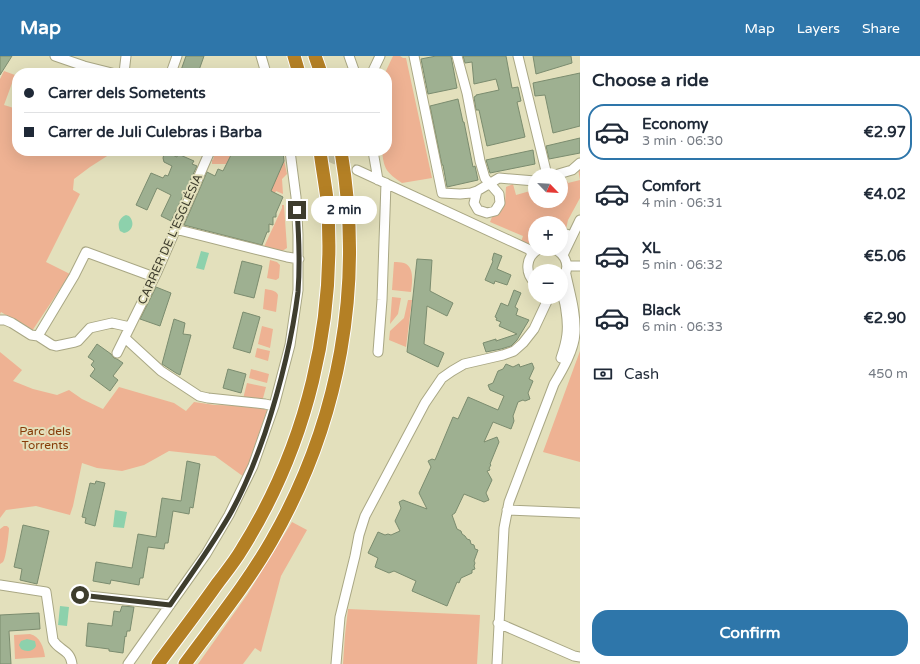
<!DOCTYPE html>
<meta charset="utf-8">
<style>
:root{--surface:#fff;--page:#f6f6f7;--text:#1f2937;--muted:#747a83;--line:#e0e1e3;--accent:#2e76aa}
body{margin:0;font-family:"Varela Round",sans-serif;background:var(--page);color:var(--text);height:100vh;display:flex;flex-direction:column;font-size:15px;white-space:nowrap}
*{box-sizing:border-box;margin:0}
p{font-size:13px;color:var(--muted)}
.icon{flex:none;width:22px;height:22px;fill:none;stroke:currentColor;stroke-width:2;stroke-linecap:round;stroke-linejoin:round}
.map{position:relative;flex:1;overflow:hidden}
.panel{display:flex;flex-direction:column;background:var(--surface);width:340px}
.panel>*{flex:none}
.top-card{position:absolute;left:12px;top:12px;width:380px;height:88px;border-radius:16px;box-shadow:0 4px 16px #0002;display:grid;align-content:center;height:88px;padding:0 12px;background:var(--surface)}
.needle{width:26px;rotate:115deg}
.controls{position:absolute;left:528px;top:112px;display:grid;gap:8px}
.controls a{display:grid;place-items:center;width:40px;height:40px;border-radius:50%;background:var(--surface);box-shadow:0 4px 16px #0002;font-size:20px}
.end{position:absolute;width:18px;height:18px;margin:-9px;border:5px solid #3e3d2e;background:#fff;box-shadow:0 0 0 2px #fff}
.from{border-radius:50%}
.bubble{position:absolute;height:28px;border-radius:14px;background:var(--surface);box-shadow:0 4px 16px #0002;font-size:13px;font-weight:700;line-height:28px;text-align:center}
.top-card b{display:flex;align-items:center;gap:14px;height:38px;font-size:15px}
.top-card b+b{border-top:1px solid var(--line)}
.top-card i{width:10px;height:10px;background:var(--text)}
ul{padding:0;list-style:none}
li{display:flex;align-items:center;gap:12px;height:56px;margin:0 8px 6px;padding:0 4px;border:2px solid transparent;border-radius:16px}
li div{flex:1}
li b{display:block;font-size:15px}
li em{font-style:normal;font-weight:700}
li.active{border-color:var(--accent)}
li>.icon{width:36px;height:36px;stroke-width:1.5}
h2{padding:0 12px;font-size:18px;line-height:48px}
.pay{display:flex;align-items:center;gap:10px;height:44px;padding:0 12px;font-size:15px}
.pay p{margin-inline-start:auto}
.primary-button{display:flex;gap:8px;margin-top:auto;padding:8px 12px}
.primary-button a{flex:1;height:46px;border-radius:16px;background:var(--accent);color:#fff;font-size:16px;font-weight:700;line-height:46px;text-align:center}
header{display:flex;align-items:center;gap:24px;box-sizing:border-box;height:56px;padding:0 20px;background:var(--accent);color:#fff}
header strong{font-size:19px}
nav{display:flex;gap:22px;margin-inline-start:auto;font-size:14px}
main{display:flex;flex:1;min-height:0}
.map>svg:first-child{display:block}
</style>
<header>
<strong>Map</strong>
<nav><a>Map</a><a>Layers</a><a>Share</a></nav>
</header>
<main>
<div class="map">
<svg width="580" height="608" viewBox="0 0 580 608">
<rect width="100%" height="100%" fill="#e3e0bc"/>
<!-- green -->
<path fill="#eeb293" d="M393,0H400L403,2H406L432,122L402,127C386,116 384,113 382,95H387V17H385Z
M4,15L15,19L4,49L17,53V95H115L90,111L74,123L73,134L80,138L46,206L70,218L32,275L1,256L0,258V23Z
M217,95H233L226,108H212V104H213L214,100H215V97H217Z
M284,104L287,118L282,123L283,138L276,135L275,137L271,135Z
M580,111V142L568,164L566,173H561V167H535V182L527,189L521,186L523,180L490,166L492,161C507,155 505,144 506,131L513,128L516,139L530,135L533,132L535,131V145H561V126L567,125L568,127L580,124L578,113Z
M282,149H284L287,192L279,197L263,193L282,152Z
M270,204L277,206L280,209L279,222L276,224L267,222Z
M394,206C397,206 401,206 404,207C415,211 412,227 411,236L392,234Z
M265,233C270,234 276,234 278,239L276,256L263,253Z
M392,241L401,242L398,258L390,268Z
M408,244H412L406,291L389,284L390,275L404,262Z
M262,270L273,273L270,292L258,288Z
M257,292L270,295L268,305L255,301Z
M580,295V406L543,396Z
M0,296L22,314L13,325L33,333L57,339L69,334L82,343L103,353L119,331L174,347L186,355L194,346L215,349L254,350L267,354L244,421L215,400L169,395L144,409L122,415L97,412L82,407L73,450L70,459L36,450L6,454L0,462Z
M251,313L269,318L267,327L249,322Z
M247,327L266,331L262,346L243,343Z
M292,466L307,474L281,520L261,596L255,592L243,608H198L247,539Z
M4,470H7L9,472C9,477 6,503 3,506C2,507 1,507 0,508V473Z
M348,553L480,559L477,608H343L345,579Z
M30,578C40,580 44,592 45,601L15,603L14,579Z"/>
<!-- water -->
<path fill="#8dd1ac" d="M126,159L129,160C135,166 133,175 124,177L120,175C117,168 119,162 126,159Z
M201,195L209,197L204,214L196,212Z
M115,454L127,456L124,472L113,471Z
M60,550L69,551L67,570L58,569Z
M27,583L35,585L36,590C33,596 26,596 21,593L19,589L21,585Z"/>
<!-- building -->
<path fill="#9eb091" stroke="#7b8c6f" d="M0,0H12L0,19Z
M186,0H204L198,17H180Z
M436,0H451L457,32L428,38L421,3Z
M463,0H506L512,32L518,31L521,45L517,46L525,81L487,90L479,54H476L474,41L476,40V39L499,34L496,23L474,28L472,6L465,7Z
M533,0H571L572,7L536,18Z
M580,17V70L553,77L545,39L535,40L533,27Z
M458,43L463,66H464L473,111L475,110L478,124L447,131L443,109H442L430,50Z
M580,82V97L549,103L546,90Z
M533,94L535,108L490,117L486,104Z
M233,95H283L284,105L271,135L283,141L276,157V161H273V169L269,168V176H267L262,189L184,169L207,116L215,120L218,113L223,115Z
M168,97L177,101L178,98L194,105L192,108L197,110L171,165L161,160L171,139L157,132L147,154L136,149L151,117L163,122L165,119L168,120L172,110L164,106L163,102L164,98Z
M494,197L502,200L497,213L511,219L507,229L495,225L494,228L485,224L493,205L492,204Z
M417,203L432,204L430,235L453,247L447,260L427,250L424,288L444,297L438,311L407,296Z
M242,205L262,210L254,242L234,237Z
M156,231L171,237L160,270L140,263Z
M514,234L521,237L515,251L518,253L516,259L529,264L517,284L511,290L501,293L486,296L483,287L496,283V285L517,278L499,270L501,266L496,264L497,262L495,261L501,247L508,250Z
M243,256L260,261L250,297L233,292Z
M174,263L185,267L183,278L191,279L180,319L176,317L162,308Z
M97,288L111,298L114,302L117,303L123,307L113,320L118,324L110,335L90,320L95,313L91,309L94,305L88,301Z
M532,307L534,312L529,323L533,325L528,337L530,343L525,345L523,344L518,346L513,360L514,365L511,373L493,366L484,386L497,381L499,386L490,408L491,409L489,412L490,414L487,415L492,424L486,437L489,444L484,446L464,438L455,457L452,459L457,473L461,475L462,478L465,480L467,483L470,484L471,488L474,489L475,493L478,494L474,505L475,507L474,510L475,513L472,514V517L461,522L459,527L457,526L447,550L412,535L416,525L394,515L389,517L375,511L378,502L368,497L378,476L385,479L388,478L391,479L400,475L395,465L401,452L399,446L403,444L427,453L419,437L431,411L428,405L432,403L435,404L453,361L458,363L468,341L498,354L504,340L490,334L488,329L493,327L498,315L503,313L506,308L513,311L519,308L520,311Z
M228,313L246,318L241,337L223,332Z
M187,405L200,408L193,452L190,451L189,458L173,455L168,487H165L164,493L148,491L143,522H140L139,529L111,524L110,528L93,525L96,506L132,512L138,478L156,481L162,442L181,445Z
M96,425L105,427L95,470L85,467L86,462L82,461L90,427L95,428Z
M23,469L49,475L37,528L20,524L22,513L14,511Z
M122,550L134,551L130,575H127L126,581L125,580L123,597L109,595V593L86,590L88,567L112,570L114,555L120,556Z
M39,557L40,573L9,575L11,608H0V559Z"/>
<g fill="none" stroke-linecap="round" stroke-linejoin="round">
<!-- minor-tunnel -->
<path stroke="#c2bfa0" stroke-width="9" stroke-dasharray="9 4.5" stroke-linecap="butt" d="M316,95L357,114"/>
<!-- minor casing -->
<g stroke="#a9a784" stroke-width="11">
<path id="minor" d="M55,0L84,10L112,17
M261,0L266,17
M349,0L355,17
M414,0L442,137L460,138L471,137L477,135L499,122L535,125
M457,0L467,37L480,105L485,122L499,138L500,147L495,155L487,157L478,154L474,147L477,135
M518,0L547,119
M124,17L126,0
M171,17L177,0
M372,17L380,0
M373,95L378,124
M357,114L528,193L533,197
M555,119L572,114L580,107
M175,173L287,201L299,203
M561,178H566L572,180
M555,193C567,200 570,211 563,223
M563,199L580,164
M567,210H580
M535,227C524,216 526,200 539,193
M561,238C565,244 565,248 566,255C569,273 567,285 561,302
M0,264H5L12,267L31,279L38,280L52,289L56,290L75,286L78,285L90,272L112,267L130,271
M38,280L74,220L86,196L154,221
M125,282L161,315L199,340L208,342L265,348L274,350
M378,296L382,244L386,127
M117,297L157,216L210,95
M507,454L580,457
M0,529L46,536L53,584C59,595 70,593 72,608
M80,539L170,549
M498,567L574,600L580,601
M128,608L206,498L229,459L253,410L274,350L290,289L298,234V179L296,141L290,95
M336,608L340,561L355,500L359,479L365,460L425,347L442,322L452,315L464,308L503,299L514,295L523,287L534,273L549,241
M497,608L504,472L509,446L554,328C563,313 574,294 575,277C576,257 570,238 566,219"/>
</g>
<!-- highway casing -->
<g stroke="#fff" stroke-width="15">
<path id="highway" d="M294,0L299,17
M315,0L321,17
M158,608C178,581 198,555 217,528C226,516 235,505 242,493C307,389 337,265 327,143C325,127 322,111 320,95
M185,608C215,567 247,528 272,484C340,365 364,230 341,95"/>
</g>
<!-- minor -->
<use href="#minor" stroke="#fff" stroke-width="9"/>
<!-- highway -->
<use href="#highway" stroke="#b48025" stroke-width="13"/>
</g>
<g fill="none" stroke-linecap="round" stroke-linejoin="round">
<!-- route -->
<path stroke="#3e3d2e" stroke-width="5" d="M80,539L170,549C190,520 211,491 229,460C244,434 255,406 265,377C280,331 292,284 298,236C300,209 299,181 297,154"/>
</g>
<g text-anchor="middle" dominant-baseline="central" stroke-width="4" stroke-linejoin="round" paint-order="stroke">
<!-- street labels -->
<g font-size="12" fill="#3e3d2e" stroke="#e3e0bc">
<text transform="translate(170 183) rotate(-66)">CARRER DE L'ESGLÉSIA</text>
</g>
<!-- park labels -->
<g font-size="12" fill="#863c08" stroke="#e3e0bc">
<text x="45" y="375">Parc dels<tspan x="45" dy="14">Torrents</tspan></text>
</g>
</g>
</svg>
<div class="controls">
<a><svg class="needle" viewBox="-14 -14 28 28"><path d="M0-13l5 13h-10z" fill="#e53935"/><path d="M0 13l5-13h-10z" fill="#747a83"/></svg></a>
<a>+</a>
<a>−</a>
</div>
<i class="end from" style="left:80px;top:539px"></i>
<i class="end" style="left:297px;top:154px"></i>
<div class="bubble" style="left:311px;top:140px;width:66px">2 min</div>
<div class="top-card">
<b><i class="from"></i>Carrer dels Sometents</b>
<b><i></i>Carrer de Juli Culebras i Barba</b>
</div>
</div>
<section class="panel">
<h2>Choose a ride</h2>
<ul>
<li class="active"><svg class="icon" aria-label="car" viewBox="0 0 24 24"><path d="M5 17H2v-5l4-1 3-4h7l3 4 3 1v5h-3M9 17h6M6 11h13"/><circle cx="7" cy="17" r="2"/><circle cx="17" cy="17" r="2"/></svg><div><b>Economy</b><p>3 min · 06:30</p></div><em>€2.97</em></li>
<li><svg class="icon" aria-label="car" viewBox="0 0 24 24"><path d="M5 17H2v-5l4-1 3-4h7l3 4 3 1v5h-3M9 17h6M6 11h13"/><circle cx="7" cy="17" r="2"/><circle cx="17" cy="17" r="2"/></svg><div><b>Comfort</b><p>4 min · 06:31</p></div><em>€4.02</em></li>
<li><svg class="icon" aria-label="car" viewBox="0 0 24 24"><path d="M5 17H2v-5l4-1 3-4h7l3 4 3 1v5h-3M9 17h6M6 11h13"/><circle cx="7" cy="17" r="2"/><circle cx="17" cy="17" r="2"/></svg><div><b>XL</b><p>5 min · 06:32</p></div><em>€5.06</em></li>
<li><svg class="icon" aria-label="car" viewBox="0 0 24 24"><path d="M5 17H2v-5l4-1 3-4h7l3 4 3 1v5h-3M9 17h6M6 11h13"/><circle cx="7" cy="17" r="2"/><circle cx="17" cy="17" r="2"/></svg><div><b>Black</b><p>6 min · 06:33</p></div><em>€2.90</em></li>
</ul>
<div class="pay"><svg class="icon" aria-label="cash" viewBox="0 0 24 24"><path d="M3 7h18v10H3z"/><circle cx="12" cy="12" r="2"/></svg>Cash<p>450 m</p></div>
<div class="primary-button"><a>Confirm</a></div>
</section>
</main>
